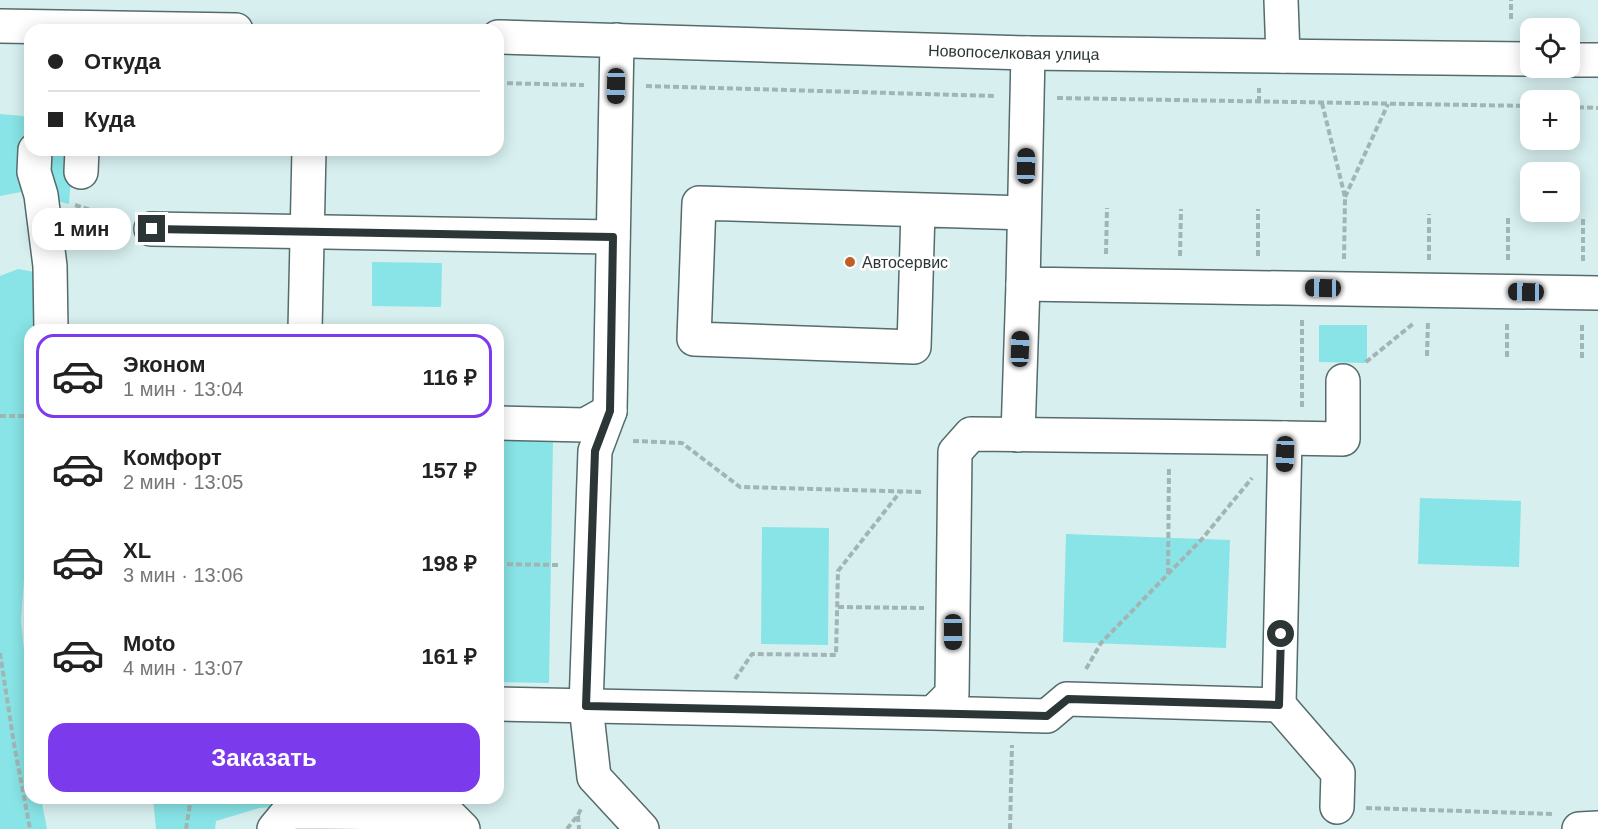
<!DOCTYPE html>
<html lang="ru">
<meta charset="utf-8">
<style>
:root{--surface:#fff;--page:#f6f6f6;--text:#222;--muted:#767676;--line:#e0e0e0;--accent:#7c3aed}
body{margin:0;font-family:Arial,sans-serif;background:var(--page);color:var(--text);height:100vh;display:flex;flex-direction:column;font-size:22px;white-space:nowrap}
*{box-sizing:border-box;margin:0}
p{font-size:20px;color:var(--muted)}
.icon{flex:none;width:33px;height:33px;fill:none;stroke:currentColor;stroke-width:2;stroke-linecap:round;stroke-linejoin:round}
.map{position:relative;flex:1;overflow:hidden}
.sheet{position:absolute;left:24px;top:324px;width:480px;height:480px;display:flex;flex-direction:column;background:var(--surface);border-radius:18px;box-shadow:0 3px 15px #0003}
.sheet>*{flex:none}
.hud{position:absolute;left:24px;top:24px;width:480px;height:132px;border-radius:18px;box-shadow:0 3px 15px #0003;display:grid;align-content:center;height:132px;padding:0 24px;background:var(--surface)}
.fabs{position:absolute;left:1520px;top:18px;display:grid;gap:12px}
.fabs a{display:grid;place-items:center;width:60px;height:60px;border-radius:12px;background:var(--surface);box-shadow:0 3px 15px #0003;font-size:30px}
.end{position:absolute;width:27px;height:27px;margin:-14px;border:8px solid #2c3636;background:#fff;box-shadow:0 0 0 3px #fff}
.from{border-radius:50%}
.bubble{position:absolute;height:42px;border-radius:18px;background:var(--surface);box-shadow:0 3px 15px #0003;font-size:20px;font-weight:800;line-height:42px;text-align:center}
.car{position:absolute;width:18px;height:36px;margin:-18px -9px;border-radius:8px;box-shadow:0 0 4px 2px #0007;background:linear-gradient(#222 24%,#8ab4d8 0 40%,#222 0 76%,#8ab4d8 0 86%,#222 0)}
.hud b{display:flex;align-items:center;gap:21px;height:57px;font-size:22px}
.hud b+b{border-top:2px solid var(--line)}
.hud i{width:15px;height:15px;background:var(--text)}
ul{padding:10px 0 0;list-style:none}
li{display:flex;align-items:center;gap:18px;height:84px;margin:0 12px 9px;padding:0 12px;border:3px solid transparent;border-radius:18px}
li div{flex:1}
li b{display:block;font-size:22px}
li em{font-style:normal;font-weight:800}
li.selected{border-color:var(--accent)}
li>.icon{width:54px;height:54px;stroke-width:1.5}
.primary-button{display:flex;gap:12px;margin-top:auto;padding:12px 24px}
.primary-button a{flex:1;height:69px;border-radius:18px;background:var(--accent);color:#fff;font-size:24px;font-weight:800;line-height:69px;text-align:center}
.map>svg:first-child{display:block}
</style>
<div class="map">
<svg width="1598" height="829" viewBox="0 0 1598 829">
<rect width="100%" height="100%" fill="#d7efef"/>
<!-- green -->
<path fill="#88e4e6" d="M0,114L23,116L30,120V150H73L69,204L21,192L0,196Z
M372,262L442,263L441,307L372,306Z
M18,269L40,273V330H30V496L21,621L30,709V798H41L47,829H0V276Z
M1319,325H1367V363L1319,362Z
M498,439H553L549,683L498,682Z
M1420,498L1521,501L1519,567L1418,564Z
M762,527L829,528L828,645L761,644Z
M1066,534L1230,540L1226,648L1063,642Z
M153,798H327V803L259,808L216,821L215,829H156Z"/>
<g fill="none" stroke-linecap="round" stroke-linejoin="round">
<!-- minor casing -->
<g stroke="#566b6b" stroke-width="36">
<g id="minor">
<path d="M1281,0L1283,56"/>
<path d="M0,26L236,30"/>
<path id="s1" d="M498,37L1028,53L1530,59"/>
<path d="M1028,53L1023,284L1598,293"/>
<path d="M1569,60H1598"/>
<path d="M35,150L34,172L41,195L50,266L51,330"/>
<path d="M81,172L82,150"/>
<path d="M918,210L914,347L694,339L699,203L1024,213"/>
<path d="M151,229L613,237"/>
<path d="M305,330L309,150"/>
<path d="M610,411L595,451L586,706L594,777L642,829"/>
<path d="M498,423L585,425L610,411L617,40"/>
<path d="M1018,435L1023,284"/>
<path d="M1285,438L1343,439V381"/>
<path d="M498,704L933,713L952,694L955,452L971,434L1285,438L1279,705L1067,699L1047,716L933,713"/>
<path d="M1279,705L1338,773L1337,807"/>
<path d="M274,829L288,812L447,813L463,829"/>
<path d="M1579,829L1598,828"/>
</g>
</g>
<!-- path -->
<path stroke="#a2b5b5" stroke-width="4" stroke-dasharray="6 3" stroke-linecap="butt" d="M1511,19V0
M498,83L584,85
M646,86L995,96
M1057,98L1530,106
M1259,102V88
M1322,103L1345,197L1344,259
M1569,107L1598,108
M1345,197L1388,104
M75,205L122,220
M1106,254L1107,208
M1180,256L1181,209
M1258,256V209
M1429,260V214
M1508,260V215
M1583,261V216
M1427,356L1428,321
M1507,357V322
M1582,358V323
M1366,362L1414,323
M1302,407V319
M0,416H30
M633,441L682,443L740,487L923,492
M498,564L559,565
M1168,574L1169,468
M838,607L924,608
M0,653L14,744L30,829
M1086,669L1101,643L1202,539L1252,478
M735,679L752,654L836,655L838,571L900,492
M1366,808L1554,814
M578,816L579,829
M186,829L191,798
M567,829L578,815L581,809
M1010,829L1012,745"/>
<!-- minor -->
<use href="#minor" stroke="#fff" stroke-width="33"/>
</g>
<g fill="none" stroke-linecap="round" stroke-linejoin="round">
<!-- route -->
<path stroke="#2c3636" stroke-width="8" d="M152,229L613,237L610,411L595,451L586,706L1047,716L1068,699L1279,705L1281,634"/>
</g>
<!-- markers -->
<circle fill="#c15e25" stroke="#fff" stroke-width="2" cx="850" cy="262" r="6"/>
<g text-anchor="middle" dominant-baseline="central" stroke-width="5" stroke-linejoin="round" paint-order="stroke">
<!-- street labels -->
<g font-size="16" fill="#2c3636" stroke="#fff">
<text stroke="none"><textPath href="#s1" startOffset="516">Новопоселковая улица</textPath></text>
</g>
<!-- poi labels -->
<g font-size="16" fill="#2c3636" stroke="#fff" text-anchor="start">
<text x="862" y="262">Автосервис</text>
</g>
</g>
</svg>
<div class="fabs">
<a><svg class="icon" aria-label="locate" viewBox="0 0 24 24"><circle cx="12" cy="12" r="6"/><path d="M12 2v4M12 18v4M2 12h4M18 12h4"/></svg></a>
<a>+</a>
<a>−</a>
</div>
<i class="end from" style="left:1281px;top:634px"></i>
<i class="end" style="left:152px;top:229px"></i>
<div class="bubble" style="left:32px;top:208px;width:99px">1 мин</div>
<i class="car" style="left:616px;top:86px;rotate:181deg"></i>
<i class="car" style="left:1026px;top:166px;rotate:1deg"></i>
<i class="car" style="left:1323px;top:288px;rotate:271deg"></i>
<i class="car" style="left:1526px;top:292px;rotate:271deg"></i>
<i class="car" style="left:1020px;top:349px;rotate:2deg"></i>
<i class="car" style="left:1285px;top:454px;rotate:182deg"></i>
<i class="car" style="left:953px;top:632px;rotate:180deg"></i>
<div class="hud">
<b><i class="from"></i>Откуда</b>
<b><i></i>Куда</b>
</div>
<section class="sheet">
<ul>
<li class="selected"><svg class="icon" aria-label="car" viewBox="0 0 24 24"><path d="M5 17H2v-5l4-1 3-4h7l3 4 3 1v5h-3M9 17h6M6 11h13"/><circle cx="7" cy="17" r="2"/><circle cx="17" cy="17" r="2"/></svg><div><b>Эконом</b><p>1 мин · 13:04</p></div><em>116 ₽</em></li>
<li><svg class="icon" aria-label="car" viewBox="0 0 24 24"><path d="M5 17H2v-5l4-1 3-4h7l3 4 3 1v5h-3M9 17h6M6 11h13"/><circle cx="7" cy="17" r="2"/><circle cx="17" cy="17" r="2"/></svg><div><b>Комфорт</b><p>2 мин · 13:05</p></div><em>157 ₽</em></li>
<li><svg class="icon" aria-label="car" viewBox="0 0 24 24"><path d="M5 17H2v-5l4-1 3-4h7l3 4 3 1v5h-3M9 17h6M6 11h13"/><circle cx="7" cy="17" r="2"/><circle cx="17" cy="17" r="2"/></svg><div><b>XL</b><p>3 мин · 13:06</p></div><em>198 ₽</em></li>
<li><svg class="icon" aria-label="car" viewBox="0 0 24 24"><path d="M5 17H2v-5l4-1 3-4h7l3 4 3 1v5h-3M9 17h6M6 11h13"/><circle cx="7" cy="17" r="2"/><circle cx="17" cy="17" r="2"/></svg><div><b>Moto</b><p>4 мин · 13:07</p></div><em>161 ₽</em></li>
</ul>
<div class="primary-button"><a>Заказать</a></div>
</section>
</div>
